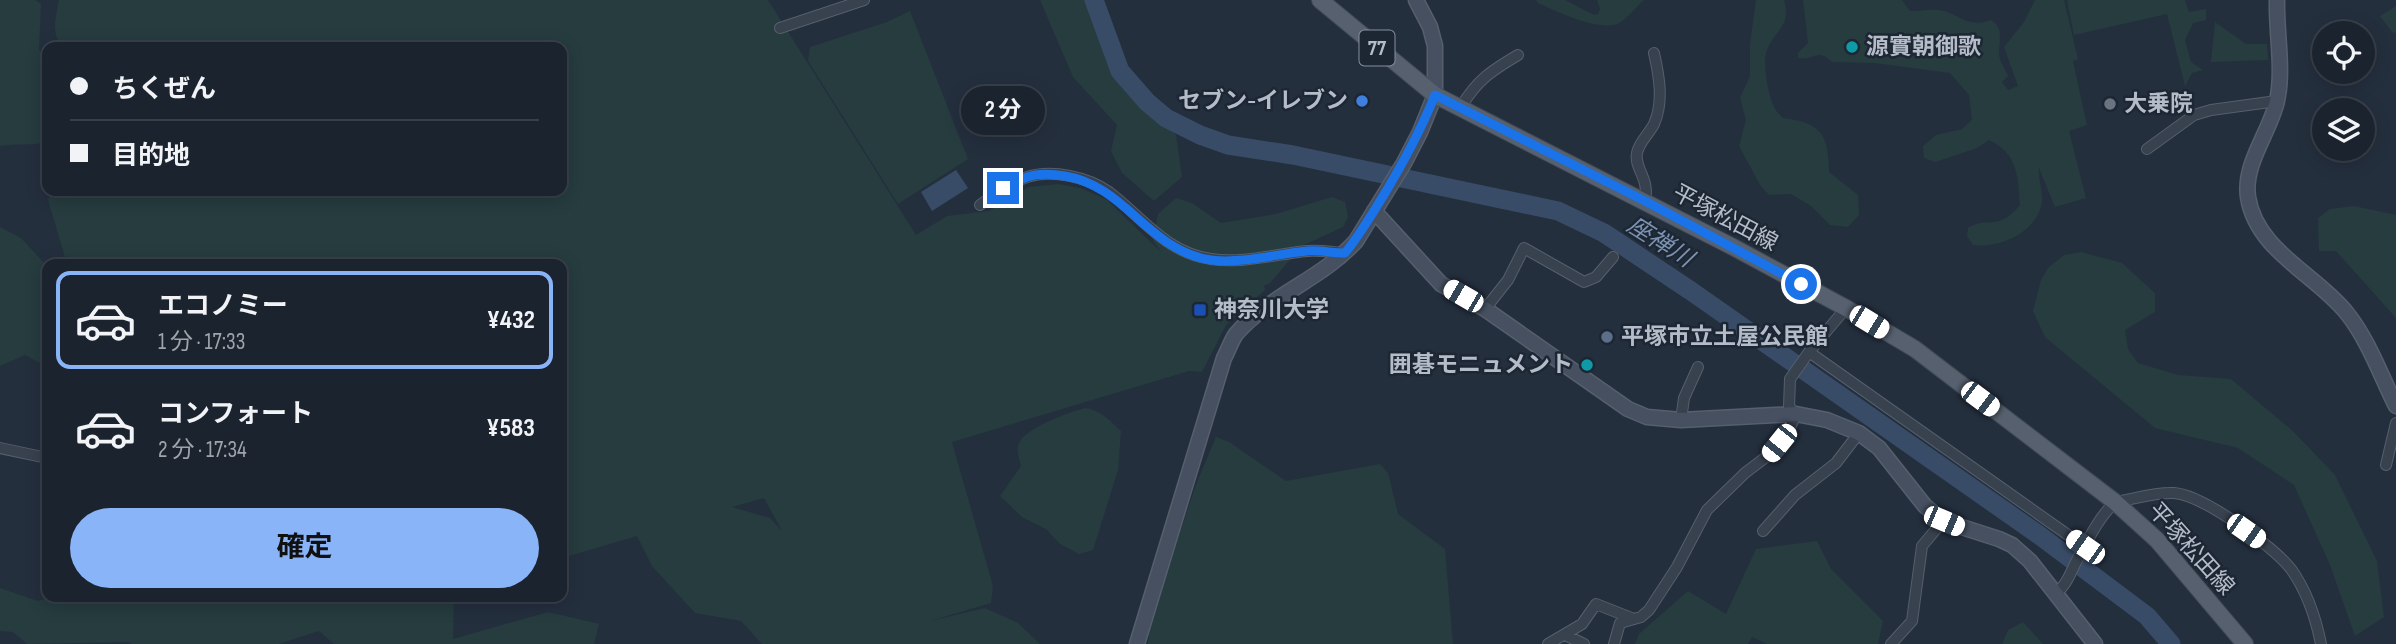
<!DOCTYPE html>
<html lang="ja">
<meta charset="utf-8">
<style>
:root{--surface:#1b232e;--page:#242b36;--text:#f1f3f6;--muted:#a0a4aa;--line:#39404a;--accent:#8ab4f8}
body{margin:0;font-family:"Sofia Sans Condensed","Noto Sans JP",sans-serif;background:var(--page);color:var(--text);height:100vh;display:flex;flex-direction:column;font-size:26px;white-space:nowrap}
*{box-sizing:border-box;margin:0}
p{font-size:23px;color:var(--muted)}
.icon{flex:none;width:38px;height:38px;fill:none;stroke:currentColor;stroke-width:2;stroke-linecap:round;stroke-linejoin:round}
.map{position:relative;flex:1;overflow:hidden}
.side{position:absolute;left:42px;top:259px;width:525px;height:343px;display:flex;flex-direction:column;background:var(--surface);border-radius:14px;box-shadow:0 4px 18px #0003,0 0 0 2px var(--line)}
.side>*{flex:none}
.banner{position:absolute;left:42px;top:42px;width:525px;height:154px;border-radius:14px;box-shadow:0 4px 18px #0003,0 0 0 2px var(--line);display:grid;align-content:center;height:154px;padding:0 28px;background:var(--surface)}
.controls{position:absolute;left:2312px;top:21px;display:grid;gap:14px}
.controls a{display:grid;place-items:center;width:63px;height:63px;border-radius:50%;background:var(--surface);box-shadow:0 4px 18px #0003,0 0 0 2px var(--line);font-size:35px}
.end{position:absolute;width:32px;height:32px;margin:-16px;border:9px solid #1a73e8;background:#fff;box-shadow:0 0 0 4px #fff}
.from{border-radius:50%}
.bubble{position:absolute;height:49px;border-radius:24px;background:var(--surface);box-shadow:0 4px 18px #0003,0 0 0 2px var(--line);font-size:23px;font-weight:700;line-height:49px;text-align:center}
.car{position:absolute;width:21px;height:42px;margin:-21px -10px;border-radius:9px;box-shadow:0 0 5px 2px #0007;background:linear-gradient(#fff 24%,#345 0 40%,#fff 0 76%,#345 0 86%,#fff 0)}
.banner b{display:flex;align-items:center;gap:24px;height:66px;font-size:26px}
.banner b+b{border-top:2px solid var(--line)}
.banner i{width:18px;height:18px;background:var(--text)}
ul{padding:12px 0 0;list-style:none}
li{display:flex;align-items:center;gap:21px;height:98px;margin:0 14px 10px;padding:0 14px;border:4px solid transparent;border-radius:14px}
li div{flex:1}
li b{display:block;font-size:26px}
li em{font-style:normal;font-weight:700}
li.current{border-color:var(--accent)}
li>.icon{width:63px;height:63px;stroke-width:1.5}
.action{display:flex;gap:14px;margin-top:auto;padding:14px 28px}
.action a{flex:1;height:80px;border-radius:42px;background:var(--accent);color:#111;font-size:28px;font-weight:700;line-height:80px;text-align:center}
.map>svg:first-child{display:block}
</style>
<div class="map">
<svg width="2396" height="644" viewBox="0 0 2396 644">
<rect width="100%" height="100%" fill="#242f3e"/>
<!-- green -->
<path fill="#263c3f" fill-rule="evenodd" d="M0,0H35L41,4L39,49L47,64V142C31,146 16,143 0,146Z
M59,0H768L916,235L947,216L989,211L1029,187L1058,184L1080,188L1106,199L1161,252L1153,241L1158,214L1176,198L1192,203L1221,223L1276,214L1332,197L1345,202L1348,217L1343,227L1302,246L1270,283L1264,286L1265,290L1226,325L1202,372L1189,371L952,442L993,586L991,603L930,621L985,608L1018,623L1040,644H762L741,621L695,613L652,566L637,536L562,558V264H67L48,200L51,191H562V47H63C50,34 56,17 59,0ZM764,498L781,529V530L770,518L732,507Z
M1040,0H1096L1118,56L1149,94L1176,135L1182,177L1154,201L1122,173L1111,151L1117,125L1073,77Z
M1536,0H1565L1594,15L1598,14L1600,9L1597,0H1644C1636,7 1628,18 1619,23C1602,33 1555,11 1538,3Z
M1756,0H1784C1792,27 1775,29 1767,50C1762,61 1768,94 1773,105C1775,110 1780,115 1783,118C1822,123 1828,134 1829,172L1858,195L1859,215L1848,227L1830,225L1811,206L1791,194L1769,195L1760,185L1739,146L1746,120L1740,98L1750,76V44Z
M1803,0H1902L1910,11C1920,11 1934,8 1944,11C1963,17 1969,28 1991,20C2007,30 1996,45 2000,59C2002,65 2006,71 2008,76L2002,82L2008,90L2018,86L2004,47L2024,22L2035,0H2064L2078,59L2073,61L2087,125L2069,131L2086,198L2055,207L2039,168C2038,179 2043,191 2042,201C2039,231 2000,249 1973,245L1967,236L1968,228C1987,215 1997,233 2020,205C2018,176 2018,154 1989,140L1977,148L1935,162L1924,158L1923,146L1936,135L1962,129L1972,120L1969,95L1950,73L1875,63L1832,62C1817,47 1814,61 1798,58V53L1808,43Z
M2067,0H2185L2189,12L2206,9V20L2193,23L2185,40L2191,62L2203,70L2192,73L2185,86L2167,14L2074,35Z
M2396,6V33L2392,32L2380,16Z
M910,11L968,159L898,204L808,61L810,47L887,22Z
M2215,22L2246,44H2267L2268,60L2211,62Z
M2354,206L2396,215V318L2336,251H2319L2318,218L2330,209Z
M0,227L21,238L47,266V367L25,355L0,366Z
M2081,252L2122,263L2155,293V312L2125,330L2128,349L2138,363L2178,375L2231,379L2294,432L2335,475L2377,561L2384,617L2355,636L2330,565L2294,485L2238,448L2155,428L2045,337L2033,311L2041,280L2048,268L2064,255Z
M1085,408C1101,410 1109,420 1121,431L1118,470L1093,550L1079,554L1060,544L1046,529L1022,517L1000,496L1021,466C1019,458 1016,450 1019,443C1026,428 1069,412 1085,408Z
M1216,437L1229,442L1286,481L1380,464L1388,473L1398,514L1445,549L1453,644H1148L1151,617L1197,482Z
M1817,541L1831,569L1883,621L1878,644H1767L1752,637L1748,644H1635L1639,634L1688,591L1726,614L1756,549Z
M0,588L38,601L51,597H454L453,639L548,612L599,624L594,644H334L319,631L279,644H132L129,642L27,644L13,632L0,631Z
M2023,622L2043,644H2002L2008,630Z"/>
<!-- water -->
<path fill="#394c67" d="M956,170L968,188L932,211L921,192Z"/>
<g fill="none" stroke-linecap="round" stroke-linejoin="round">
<!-- river -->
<path stroke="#394c67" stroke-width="19" d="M1094,0L1120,71L1147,102L1166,118L1200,135L1228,145L1293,155L1558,211L1604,233L1691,291L2039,535L2147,616L2171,644"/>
<!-- street casing -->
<g stroke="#565f6c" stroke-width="12">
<path id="street" d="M780,28L864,0
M1461,107C1477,80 1491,71 1518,55
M2147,149L2194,115L2211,110L2277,101
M1645,201C1650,178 1634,169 1637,153C1639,142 1649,134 1654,124C1664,102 1659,75 1654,53
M980,205C995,194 1009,184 1027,177C1052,169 1088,177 1109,192C1142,217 1166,253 1211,259C1241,264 1276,254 1307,251C1319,250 1332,252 1345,253
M1485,309L1508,280L1524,248L1584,282L1596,277L1613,257
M1809,352L2085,547
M1681,420L1684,398L1698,367
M0,448L47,458
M2386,465L2396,423
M1763,531L1795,495L1836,463L1859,433
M2055,594C2066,586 2070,574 2076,562C2087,542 2098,518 2115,502C2134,499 2155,492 2174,493C2203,495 2273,546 2291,569C2306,590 2316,619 2321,644
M1565,635L1584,644
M1548,644L1582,624L1596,604L1634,619
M1614,644L1620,623L1641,617L1649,610L1677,567L1707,510L1745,473L1770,454L1788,432L1796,414L1789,407L1790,379L1809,352L1846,308
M1891,644L1912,621L1922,546L1943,521"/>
</g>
<!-- secondary casing -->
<g stroke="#565f6c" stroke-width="17">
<path id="secondary" d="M2277,0C2276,32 2284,69 2277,101C2270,132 2243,164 2248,197C2256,250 2315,274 2346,312C2368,339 2381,376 2396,406
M1374,211L1441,284L1485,309L1628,409L1647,417L1681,420L1796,414L1827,420L1859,433L1879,448L1925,506L1943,521L1999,539L2012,545L2030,561L2095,644
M1137,644L1224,358C1228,351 1231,341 1236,334C1270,295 1322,279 1356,241L1404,163L1420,132L1435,95V46L1430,27L1416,0"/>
</g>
<!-- primary casing -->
<g stroke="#414a57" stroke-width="18">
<path id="primary" d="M1320,0L1435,95L1733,247L1846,308L1915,349L2115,502L2157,540L2245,644"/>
</g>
<!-- street -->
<use href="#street" stroke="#38414e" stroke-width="10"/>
<!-- secondary -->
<use href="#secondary" stroke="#465061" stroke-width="14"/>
<!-- primary -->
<use href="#primary" stroke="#56606e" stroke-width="16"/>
</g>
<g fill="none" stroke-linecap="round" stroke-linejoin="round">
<!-- route -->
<path stroke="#1a73e8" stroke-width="9" d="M1003,188C1011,185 1019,180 1027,177C1039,173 1053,174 1065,176C1126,186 1149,251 1211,260C1242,264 1276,254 1307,251C1319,250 1333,253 1345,253C1359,236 1370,217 1382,198C1402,165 1420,132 1435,95L1645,201L1801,284"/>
</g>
<!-- markers -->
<g fill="#0f9aa8" stroke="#1d2633" stroke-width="2.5">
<circle cx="1852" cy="47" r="7"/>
<circle cx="1587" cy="365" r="7"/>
</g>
<circle fill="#3f7fe0" stroke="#1d2633" stroke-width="2.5" cx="1362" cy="101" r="7"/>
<circle fill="#6b7280" stroke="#1d2633" stroke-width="2.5" cx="2110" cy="104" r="7"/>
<rect fill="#1a4fb4" stroke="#1d2633" stroke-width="2.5" x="1193" y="303" width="14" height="14" rx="3.5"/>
<circle fill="#5c6f8a" stroke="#1d2633" stroke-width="2.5" cx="1607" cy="337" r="7"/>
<g text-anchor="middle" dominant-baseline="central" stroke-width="5" stroke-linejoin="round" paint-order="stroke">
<!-- shield labels -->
<rect fill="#1d2633" stroke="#878f9c" stroke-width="2" x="1359.5" y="30.5" width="35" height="35" rx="5"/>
<g font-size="21" font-weight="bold" fill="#b4bcc9">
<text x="1377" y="48">77</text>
</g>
<!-- poi labels -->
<g font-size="23" font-weight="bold" fill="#b4bcc9" stroke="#1d2633" text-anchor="start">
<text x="1866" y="47">源實朝御歌</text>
<text x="1348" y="101" text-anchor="end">セブン-イレブン</text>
<text x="2124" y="104">大乗院</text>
<text x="1214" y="310">神奈川大学</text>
<text x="1621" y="337">平塚市立土屋公民館</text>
<text x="1573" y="365" text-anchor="end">囲碁モニュメント</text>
</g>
<!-- street labels -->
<g font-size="23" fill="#b4bcc9" stroke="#1d2633">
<text transform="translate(1725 218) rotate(28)">平塚松田線</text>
<text transform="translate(2191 549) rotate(48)">平塚松田線</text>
</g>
<!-- water labels -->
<g font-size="24" font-style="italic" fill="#7c92b1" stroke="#1d2633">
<text transform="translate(1660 242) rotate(32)">座禅川</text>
</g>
</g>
</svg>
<div class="controls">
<a><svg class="icon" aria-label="locate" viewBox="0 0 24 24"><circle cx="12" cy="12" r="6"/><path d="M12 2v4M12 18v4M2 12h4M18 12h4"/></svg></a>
<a><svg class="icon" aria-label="layers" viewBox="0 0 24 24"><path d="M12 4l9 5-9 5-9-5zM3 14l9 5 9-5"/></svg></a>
</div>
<i class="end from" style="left:1801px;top:284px"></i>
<i class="end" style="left:1003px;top:188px"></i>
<div class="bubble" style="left:961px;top:86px;width:84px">2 分</div>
<i class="car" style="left:1463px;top:296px;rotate:300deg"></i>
<i class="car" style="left:1869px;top:322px;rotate:121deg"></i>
<i class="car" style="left:1980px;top:399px;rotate:127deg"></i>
<i class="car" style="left:1779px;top:443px;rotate:219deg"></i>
<i class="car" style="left:1944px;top:521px;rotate:113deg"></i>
<i class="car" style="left:2246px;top:531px;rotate:125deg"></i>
<i class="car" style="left:2085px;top:547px;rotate:305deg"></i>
<div class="banner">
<b><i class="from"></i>ちくぜん</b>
<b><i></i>目的地</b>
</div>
<section class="side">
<ul>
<li class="current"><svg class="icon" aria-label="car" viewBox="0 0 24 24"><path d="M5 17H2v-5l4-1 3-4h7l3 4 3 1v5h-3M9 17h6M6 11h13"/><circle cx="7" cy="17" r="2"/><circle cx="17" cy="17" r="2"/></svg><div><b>エコノミー</b><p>1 分 · 17:33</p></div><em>¥432</em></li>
<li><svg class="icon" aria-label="car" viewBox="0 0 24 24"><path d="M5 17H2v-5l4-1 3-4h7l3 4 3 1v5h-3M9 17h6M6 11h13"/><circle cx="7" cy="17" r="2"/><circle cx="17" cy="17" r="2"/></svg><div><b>コンフォート</b><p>2 分 · 17:34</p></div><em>¥583</em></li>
</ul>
<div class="action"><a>確定</a></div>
</section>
</div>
